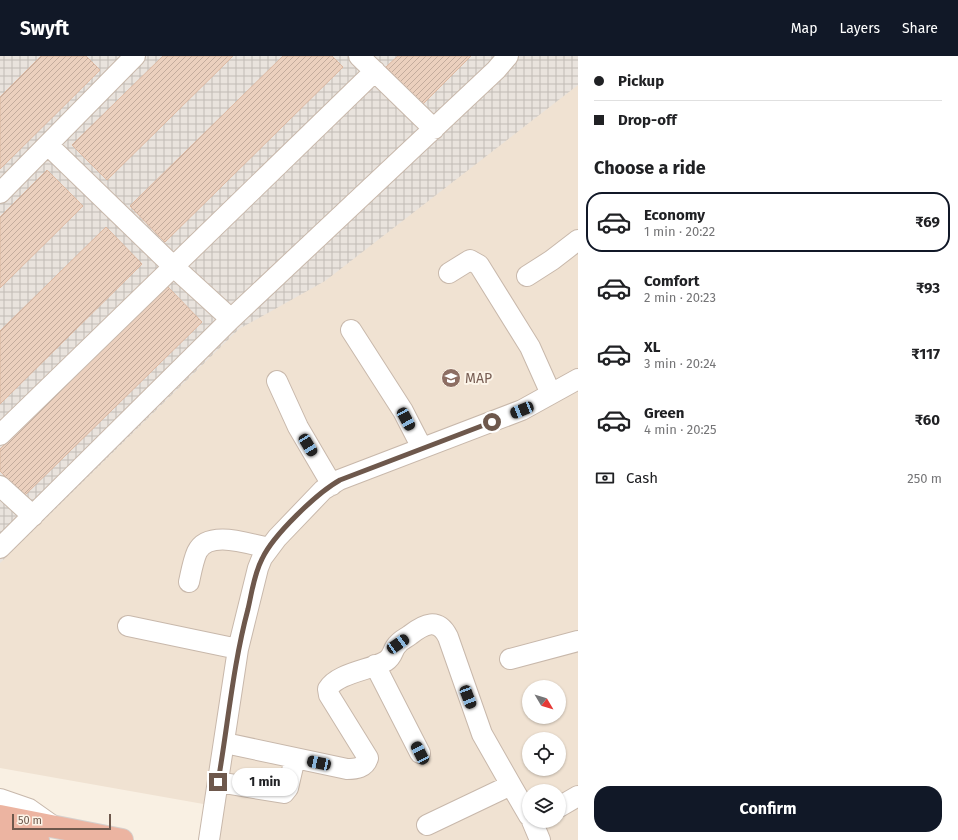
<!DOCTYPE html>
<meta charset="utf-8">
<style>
:root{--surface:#fff;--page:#f6f6f6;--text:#202124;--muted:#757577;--line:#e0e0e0;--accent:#111827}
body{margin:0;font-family:"Fira Sans",sans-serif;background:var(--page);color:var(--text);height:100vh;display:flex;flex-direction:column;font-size:15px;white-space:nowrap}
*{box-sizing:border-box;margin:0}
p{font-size:13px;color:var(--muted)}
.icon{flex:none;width:22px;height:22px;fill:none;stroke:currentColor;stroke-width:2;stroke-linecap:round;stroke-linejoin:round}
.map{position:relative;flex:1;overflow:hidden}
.drawer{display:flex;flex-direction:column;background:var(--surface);width:380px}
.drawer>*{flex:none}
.banner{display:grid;align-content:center;height:88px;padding:0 16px;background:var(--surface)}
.needle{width:26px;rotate:128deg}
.controls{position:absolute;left:522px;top:624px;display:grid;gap:8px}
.controls a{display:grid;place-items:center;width:44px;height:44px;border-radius:50%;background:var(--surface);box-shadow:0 1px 3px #0004;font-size:20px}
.scale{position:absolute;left:12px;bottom:10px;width:99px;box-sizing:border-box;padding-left:4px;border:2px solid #6e584c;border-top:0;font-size:11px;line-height:14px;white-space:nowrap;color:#6e584c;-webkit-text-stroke:3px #fcf4e8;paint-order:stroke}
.end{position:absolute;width:18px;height:18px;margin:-9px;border:5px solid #6e584c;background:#fff;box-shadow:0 0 0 2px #fff}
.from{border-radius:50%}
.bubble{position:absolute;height:28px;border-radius:14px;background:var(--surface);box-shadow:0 1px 3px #0004;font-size:13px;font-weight:700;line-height:28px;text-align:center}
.car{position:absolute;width:12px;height:24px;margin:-12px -6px;border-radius:5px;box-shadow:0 0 3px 1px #0007;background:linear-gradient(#222 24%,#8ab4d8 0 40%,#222 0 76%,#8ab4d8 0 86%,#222 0)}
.banner b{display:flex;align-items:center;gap:14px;height:38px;font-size:15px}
.banner b+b{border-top:1px solid var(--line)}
.banner i{width:10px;height:10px;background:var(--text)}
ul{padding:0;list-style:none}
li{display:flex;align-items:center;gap:12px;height:60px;margin:0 8px 6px;padding:0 8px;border:2px solid transparent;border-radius:16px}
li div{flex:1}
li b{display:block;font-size:15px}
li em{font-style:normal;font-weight:700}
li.on{border-color:var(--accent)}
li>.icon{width:36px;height:36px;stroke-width:1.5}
h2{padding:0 16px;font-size:18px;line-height:48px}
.pay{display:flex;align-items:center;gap:10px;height:44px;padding:0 16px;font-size:15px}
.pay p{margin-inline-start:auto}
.action{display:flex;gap:8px;margin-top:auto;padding:8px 16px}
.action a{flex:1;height:46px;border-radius:16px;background:var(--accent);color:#fff;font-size:16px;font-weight:700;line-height:46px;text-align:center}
header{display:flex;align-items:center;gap:24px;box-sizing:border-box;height:56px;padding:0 20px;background:var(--accent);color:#fff}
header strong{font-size:19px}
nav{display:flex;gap:22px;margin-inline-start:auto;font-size:14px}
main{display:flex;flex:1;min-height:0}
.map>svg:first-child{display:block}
</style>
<header>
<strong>Swyft</strong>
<nav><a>Map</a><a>Layers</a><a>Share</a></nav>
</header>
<main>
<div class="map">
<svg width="578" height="784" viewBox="0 0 578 784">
<defs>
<pattern id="industrial-grid" width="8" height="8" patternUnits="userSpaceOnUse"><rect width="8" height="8" fill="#e9e3dd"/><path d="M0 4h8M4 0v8" fill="none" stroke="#c1bbb5"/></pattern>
<pattern id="building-hatch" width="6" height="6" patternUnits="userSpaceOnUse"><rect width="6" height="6" fill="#ebd0be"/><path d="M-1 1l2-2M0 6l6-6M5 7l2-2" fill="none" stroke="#c3ac9d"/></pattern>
</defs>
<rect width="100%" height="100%" fill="#f9f0e3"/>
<!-- residential -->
<path fill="#f0e2d2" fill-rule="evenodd" d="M0,0H578V784H198L209,749L0,712ZM529,631H559V661H529ZM529,683H559V713H529ZM529,735H559V765H529Z"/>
<!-- industrial -->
<path fill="url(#industrial-grid)" d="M0,0H578V29L325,225L239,273L0,507Z"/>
<!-- building -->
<path fill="url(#building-hatch)" stroke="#dcb7a0" d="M41,0H86L100,14L0,113V41Z
M163,0H233L107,124L72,89Z
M283,0H332L343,11L165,186L130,150Z
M398,0H471L423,48L386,11Z
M47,114L83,150L0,232V161Z
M106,171L142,208L0,348V275Z
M167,230L202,266L24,440L0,415V393Z"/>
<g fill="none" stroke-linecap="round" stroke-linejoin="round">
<!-- minor casing -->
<g stroke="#c8b8ab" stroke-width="22">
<path id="minor" d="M359,0L434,73
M48,89L174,211L231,263
M0,137L135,0
M449,217L470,204L479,209L530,291L551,338
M527,220L552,204L578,184
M351,274L403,355L422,392
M277,325L298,371L332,429
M0,379L375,15
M0,430L33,460
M0,492L231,263L496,14L508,0
M189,526C191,517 193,505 197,496C208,473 249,488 269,492
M128,570L238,593
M510,603L578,585
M375,609L420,697
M225,687L347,713C356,713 365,712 368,702L329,639L328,633C337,617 371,614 386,605C394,600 392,593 398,588C401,584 406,582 410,579C424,568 438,561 448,581L482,678L511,729
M218,726L284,737L288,732L295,702
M0,743L29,753L53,770
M559,751L578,740
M532,765L540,784
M427,769L511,729L529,760
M209,784L238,593L258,512L262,502L277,482L323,434L339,424L522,354L578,323"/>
</g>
<!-- highway casing -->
<g stroke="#d6d0cd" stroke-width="24">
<path id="highway" d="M0,760L122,784
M0,776L38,784"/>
</g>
<!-- minor -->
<use href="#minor" stroke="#fff" stroke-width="20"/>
<!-- highway -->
<use href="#highway" stroke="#ecb4a1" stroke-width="22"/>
</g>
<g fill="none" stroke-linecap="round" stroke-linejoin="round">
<!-- route -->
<path stroke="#6e584c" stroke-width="5" d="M218,726C228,668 233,609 248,553C252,536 254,518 262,503C273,479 317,437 340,424L492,366"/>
</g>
<!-- icons -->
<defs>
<g id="school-disc" transform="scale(1)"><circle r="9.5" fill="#8d6e63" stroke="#fcf4e8"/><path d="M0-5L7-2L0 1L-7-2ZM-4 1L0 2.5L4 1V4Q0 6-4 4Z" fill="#fff"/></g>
</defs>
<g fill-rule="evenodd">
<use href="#school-disc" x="451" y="322"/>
</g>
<g text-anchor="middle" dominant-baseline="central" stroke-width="4" stroke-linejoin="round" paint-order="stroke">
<!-- education labels -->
<g font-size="14" fill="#785e54" stroke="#fcf4e8" text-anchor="start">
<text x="465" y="322">MAP</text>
</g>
</g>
</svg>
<div class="controls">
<a><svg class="needle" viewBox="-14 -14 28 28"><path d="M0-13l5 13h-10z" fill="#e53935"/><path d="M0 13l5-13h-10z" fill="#757577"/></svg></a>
<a><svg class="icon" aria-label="locate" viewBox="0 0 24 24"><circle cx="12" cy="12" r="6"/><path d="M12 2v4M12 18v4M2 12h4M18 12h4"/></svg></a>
<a><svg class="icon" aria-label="layers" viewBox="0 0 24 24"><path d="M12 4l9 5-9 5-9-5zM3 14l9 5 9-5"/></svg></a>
</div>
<div class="scale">50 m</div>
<i class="end from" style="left:492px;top:366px"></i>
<i class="end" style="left:218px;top:726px"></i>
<div class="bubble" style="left:232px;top:712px;width:66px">1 min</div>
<i class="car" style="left:522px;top:354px;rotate:248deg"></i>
<i class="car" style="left:406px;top:363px;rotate:152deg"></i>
<i class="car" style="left:308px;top:389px;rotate:149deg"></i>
<i class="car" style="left:398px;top:588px;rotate:55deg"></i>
<i class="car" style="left:468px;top:641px;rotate:159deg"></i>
<i class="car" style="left:420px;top:697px;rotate:333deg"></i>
<i class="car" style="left:319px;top:707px;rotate:282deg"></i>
</div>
<section class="drawer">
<div class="banner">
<b><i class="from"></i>Pickup</b>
<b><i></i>Drop-off</b>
</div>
<h2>Choose a ride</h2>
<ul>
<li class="on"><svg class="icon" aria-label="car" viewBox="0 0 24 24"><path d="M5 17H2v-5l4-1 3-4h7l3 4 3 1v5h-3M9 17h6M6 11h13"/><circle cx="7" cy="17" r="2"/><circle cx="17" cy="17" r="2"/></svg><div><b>Economy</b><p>1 min · 20:22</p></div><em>₹69</em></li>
<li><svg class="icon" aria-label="car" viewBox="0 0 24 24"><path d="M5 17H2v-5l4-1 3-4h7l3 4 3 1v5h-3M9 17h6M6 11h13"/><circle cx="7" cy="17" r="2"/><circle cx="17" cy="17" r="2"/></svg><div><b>Comfort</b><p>2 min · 20:23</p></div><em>₹93</em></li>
<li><svg class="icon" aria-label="car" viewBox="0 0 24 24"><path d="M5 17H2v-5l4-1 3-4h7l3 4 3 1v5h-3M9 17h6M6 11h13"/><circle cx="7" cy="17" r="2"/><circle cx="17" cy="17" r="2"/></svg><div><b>XL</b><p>3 min · 20:24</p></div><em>₹117</em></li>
<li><svg class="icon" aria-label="car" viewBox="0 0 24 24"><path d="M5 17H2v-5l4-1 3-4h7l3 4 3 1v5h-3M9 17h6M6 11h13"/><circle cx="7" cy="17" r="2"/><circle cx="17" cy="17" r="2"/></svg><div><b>Green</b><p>4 min · 20:25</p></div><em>₹60</em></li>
</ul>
<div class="pay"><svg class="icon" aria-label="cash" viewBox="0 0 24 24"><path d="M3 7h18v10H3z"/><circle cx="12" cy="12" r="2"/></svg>Cash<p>250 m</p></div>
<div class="action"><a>Confirm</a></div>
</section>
</main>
